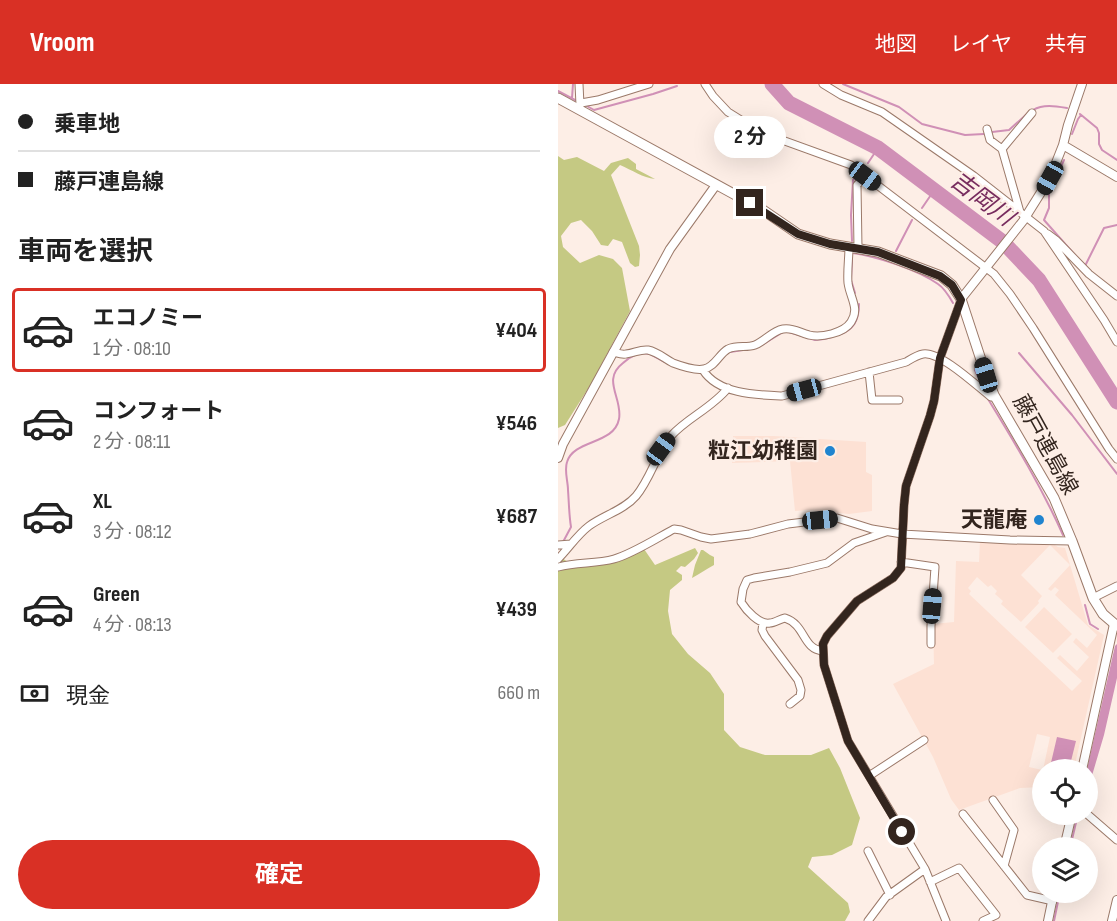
<!DOCTYPE html>
<html lang="ja">
<meta charset="utf-8">
<style>
:root{--surface:#fff;--page:#f2f2f2;--text:#222;--muted:#767676;--line:#e0e0e0;--accent:#d93025}
body{margin:0;font-family:"Sofia Sans Condensed","Noto Sans JP",sans-serif;background:var(--page);color:var(--text);height:100vh;display:flex;flex-direction:column;font-size:22px;white-space:nowrap}
*{box-sizing:border-box;margin:0}
p{font-size:20px;color:var(--muted)}
.icon{flex:none;width:33px;height:33px;fill:none;stroke:currentColor;stroke-width:2;stroke-linecap:round;stroke-linejoin:round}
.map{position:relative;flex:1;overflow:hidden}
.sheet{display:flex;flex-direction:column;background:var(--surface);width:558px}
.sheet>*{flex:none}
.guide{display:grid;align-content:center;height:132px;padding:0 18px;background:var(--surface)}
.fabs{position:absolute;left:474px;top:675px;display:grid;gap:12px}
.fabs a{display:grid;place-items:center;width:66px;height:66px;border-radius:50%;background:var(--surface);box-shadow:0 6px 24px #0002;font-size:30px}
.end{position:absolute;width:27px;height:27px;margin:-14px;border:8px solid #33251e;background:#fff;box-shadow:0 0 0 3px #fff}
.from{border-radius:50%}
.bubble{position:absolute;height:42px;border-radius:21px;background:var(--surface);box-shadow:0 6px 24px #0002;font-size:20px;font-weight:700;line-height:42px;text-align:center}
.car{position:absolute;width:18px;height:36px;margin:-18px -9px;border-radius:8px;box-shadow:0 0 4px 2px #0007;background:linear-gradient(#222 24%,#8ab4d8 0 40%,#222 0 76%,#8ab4d8 0 86%,#222 0)}
.guide b{display:flex;align-items:center;gap:21px;height:57px;font-size:22px}
.guide b+b{border-top:2px solid var(--line)}
.guide i{width:15px;height:15px;background:var(--text)}
ul{padding:0;list-style:none}
li{display:flex;align-items:center;gap:18px;height:84px;margin:0 12px 9px;padding:0 6px;border:3px solid transparent;border-radius:6px}
li div{flex:1}
li b{display:block;font-size:22px}
li em{font-style:normal;font-weight:700}
li.on{border-color:var(--accent)}
li>.icon{width:54px;height:54px;stroke-width:1.5}
h2{padding:0 18px;font-size:27px;line-height:72px}
.pay{display:flex;align-items:center;gap:15px;height:66px;padding:0 18px;font-size:22px}
.pay p{margin-inline-start:auto}
.cta{display:flex;gap:12px;margin-top:auto;padding:12px 18px}
.cta a{flex:1;height:69px;border-radius:36px;background:var(--accent);color:#fff;font-size:24px;font-weight:700;line-height:69px;text-align:center}
header{display:flex;align-items:center;gap:36px;box-sizing:border-box;height:84px;padding:0 30px;background:var(--accent);color:#fff}
header strong{font-size:28px}
nav{display:flex;gap:33px;margin-inline-start:auto;font-size:21px}
main{display:flex;flex:1;min-height:0}
.map>svg:first-child{display:block}
</style>
<header>
<strong>Vroom</strong>
<nav><a>地図</a><a>レイヤ</a><a>共有</a></nav>
</header>
<main>
<section class="sheet">
<div class="guide">
<b><i class="from"></i>乗車地</b>
<b><i></i>藤戸連島線</b>
</div>
<h2>車両を選択</h2>
<ul>
<li class="on"><svg class="icon" aria-label="car" viewBox="0 0 24 24"><path d="M5 17H2v-5l4-1 3-4h7l3 4 3 1v5h-3M9 17h6M6 11h13"/><circle cx="7" cy="17" r="2"/><circle cx="17" cy="17" r="2"/></svg><div><b>エコノミー</b><p>1 分 · 08:10</p></div><em>¥404</em></li>
<li><svg class="icon" aria-label="car" viewBox="0 0 24 24"><path d="M5 17H2v-5l4-1 3-4h7l3 4 3 1v5h-3M9 17h6M6 11h13"/><circle cx="7" cy="17" r="2"/><circle cx="17" cy="17" r="2"/></svg><div><b>コンフォート</b><p>2 分 · 08:11</p></div><em>¥546</em></li>
<li><svg class="icon" aria-label="car" viewBox="0 0 24 24"><path d="M5 17H2v-5l4-1 3-4h7l3 4 3 1v5h-3M9 17h6M6 11h13"/><circle cx="7" cy="17" r="2"/><circle cx="17" cy="17" r="2"/></svg><div><b>XL</b><p>3 分 · 08:12</p></div><em>¥687</em></li>
<li><svg class="icon" aria-label="car" viewBox="0 0 24 24"><path d="M5 17H2v-5l4-1 3-4h7l3 4 3 1v5h-3M9 17h6M6 11h13"/><circle cx="7" cy="17" r="2"/><circle cx="17" cy="17" r="2"/></svg><div><b>Green</b><p>4 分 · 08:13</p></div><em>¥439</em></li>
</ul>
<div class="pay"><svg class="icon" aria-label="cash" viewBox="0 0 24 24"><path d="M3 7h18v10H3z"/><circle cx="12" cy="12" r="2"/></svg>現金<p>660 m</p></div>
<div class="cta"><a>確定</a></div>
</section>
<div class="map">
<svg width="559" height="837" viewBox="0 0 559 837">
<rect width="100%" height="100%" fill="#fdeee6"/>
<!-- built -->
<path fill="#fde1d4" fill-rule="evenodd" d="M175,352H216L308,358V388L314,391V427L291,430L251,426L237,427L232,377L174,379Z
M422,457L495,460L500,463L507,464L530,541L546,551L516,685L485,686L492,653L479,650L471,683L484,686V703L462,704L401,726L393,715L375,673L335,600L376,580L375,540L396,538L398,477L421,478ZM492,461L512,481L490,505L493,507L497,503L501,506L497,511L539,551L529,564L518,554L515,558L531,573L519,587L502,571L499,574L524,597L514,607L411,510L413,507L410,504L419,493L430,503L433,501L439,507L437,510L445,517L443,520L463,538L481,519L480,517L484,512L463,491Z
M486,523L514,550L495,569L467,543Z"/>
<!-- forest -->
<path fill="#c5c983" d="M0,72L6,76L19,73L46,87L53,79L70,74L78,80V85L97,95C85,94 74,86 62,81L53,91L81,162L82,171L81,182L77,183L72,179L64,158L55,155L50,162L43,161L34,147L23,136L13,139L3,152L5,163L22,179L41,171L55,175L64,184L72,227L33,300L7,341L0,344Z
M137,464L140,469L136,475L127,483L123,482L118,487L124,491V496L112,506L110,527L114,550L130,570L152,589L166,610V646L182,663L207,671H253L271,664L282,684L302,734L294,761L274,771L254,773L250,783L290,819L292,828L287,837H0V477L4,474L16,482L86,465L97,481Z
M143,466H145L152,471L156,473V481C148,485 142,490 134,494L137,481Z"/>
<!-- water -->
<path fill="#d090b6" d="M559,560V594L546,651L530,705L529,685L557,562Z
M499,653L518,657L511,685H503L492,683Z"/>
<g fill="none" stroke-linecap="round" stroke-linejoin="round">
<!-- stream -->
<path stroke="#d090b6" stroke-width="2" d="M285,0L341,23L364,40L407,51L426,50
M0,7L17,16
M14,14L15,0
M29,22L36,26L95,10L119,2
M475,26C485,20 497,22 509,24
M522,30L539,44L541,49V60L544,66L559,76
M434,48L451,46L470,29
M514,50L520,35L523,31
M506,76L491,108V124L486,136L525,180
M310,79L320,64
M364,124L377,105
M294,157L293,131L295,96L299,93
M338,167L354,136
M294,170V169C318,172 360,186 380,200C386,204 391,212 395,219
M294,176L293,196L297,209
M527,182L546,144L559,141
M280,251C296,246 301,236 301,220
M204,261L225,248H231L257,256L266,255L274,253
M172,268L185,266
M85,269L92,270L107,278
M461,269L514,331L559,390
M417,286L424,301
M430,315C457,359 484,404 505,451
M5,458L13,443C11,431 11,419 10,406C10,397 6,387 9,378C16,355 56,361 61,335C65,314 43,296 65,279C69,275 72,273 77,271
M527,521L532,540L540,545
M512,764L520,730
M496,837L502,808"/>
<!-- river -->
<path stroke="#d090b6" stroke-width="15" d="M214,0L231,19L320,64L445,158L481,196L559,318"/>
<!-- minor casing -->
<g stroke="#9b7969" stroke-width="9">
<path id="minor" d="M21,0L22,21
M147,0L155,12L170,28L202,48L293,81L436,190L452,210L475,244L551,365L559,375
M265,0L283,11L324,28L416,92L486,147L546,236L559,258
M23,19L40,16L91,0
M429,45L432,56L444,65L462,128
M444,65L474,29
M490,150L498,156L531,190L559,212
M300,164L299,101L307,92
M55,268C59,269 64,271 68,270C77,269 82,265 90,266C100,268 107,275 115,279C123,282 137,287 146,285C157,283 161,270 170,265C179,261 189,264 197,261C207,257 214,247 225,245C235,243 242,249 251,251C263,254 286,249 293,238C302,224 292,214 290,199C289,187 291,174 291,163
M145,286C160,310 198,311 224,312L348,278C353,275 359,271 365,270C382,267 419,302 433,313L436,311
M311,288L314,316H341
M0,461L13,460
M0,475C11,464 19,451 31,442C46,431 66,426 78,412C93,394 98,370 113,352C129,334 154,324 170,304
M343,478L377,483L373,542V560
M0,483C19,478 38,480 56,475C74,470 99,454 116,445L123,446L143,453L153,455L192,450L230,440L279,434L314,445L344,450L452,456L514,457
M535,514L559,502
M205,539L204,546L207,552L240,596L243,606L242,612L232,620
M265,567C244,565 248,541 227,534C222,535 216,539 212,539C201,541 188,526 183,518L185,505L189,496L196,494L232,488L269,479L296,459L328,448
M311,692L366,656
M435,716L456,746L446,782
M405,730L469,811L495,817
M529,730L559,756
M310,767L332,811
M372,798L401,784L438,831L425,837
M310,837L328,813L367,785
M388,837L367,785L290,657L266,581L265,560L269,552L299,517L335,494L343,484L346,421L348,402L372,332L376,317L382,274L403,216"/>
</g>
<!-- tertiary casing -->
<g stroke="#9b7969" stroke-width="10">
<path id="tertiary" d="M505,61L559,93
M403,215L465,137L492,94L505,61L510,41L524,0
M0,374L5,360L112,165L158,101
M524,686L556,540
M506,764L514,730
M490,837L496,808
M554,837L559,816"/>
</g>
<!-- secondary casing -->
<g stroke="#9b7969" stroke-width="11">
<path id="secondary" d="M0,14L205,126L240,150L272,160L320,168L383,192L394,201L403,215L428,291L436,311L496,414L514,457L535,514L545,530L559,542"/>
</g>
<!-- minor -->
<use href="#minor" stroke="#fff" stroke-width="7"/>
<!-- tertiary -->
<use href="#tertiary" stroke="#fff" stroke-width="8"/>
<!-- secondary -->
<use href="#secondary" stroke="#fff" stroke-width="9"/>
</g>
<g fill="none" stroke-linecap="round" stroke-linejoin="round">
<!-- route -->
<path stroke="#33251e" stroke-width="8" d="M192,119L240,150L272,160L320,168L382,192L394,201L403,216L382,274L376,317L372,332L348,402L346,421L343,484L335,494L299,517L269,552L265,560L266,581L290,657L344,748"/>
</g>
<!-- markers -->
<g fill="#2084cf" stroke="#fdeee6" stroke-width="2">
<circle cx="272" cy="367" r="6"/>
<circle cx="481" cy="436" r="6"/>
</g>
<g text-anchor="middle" dominant-baseline="central" stroke-width="4.5" stroke-linejoin="round" paint-order="stroke">
<!-- street labels -->
<g font-size="22" fill="#33251e" stroke="#fdeee6">
<text transform="translate(487 361) rotate(61)">藤戸連島線</text>
</g>
<!-- poi labels -->
<g font-size="22" font-weight="bold" fill="#33251e" stroke="#fdeee6" text-anchor="end">
<text x="260" y="367">粒江幼稚園</text>
<text x="469" y="436">天龍庵</text>
</g>
<!-- water labels -->
<g font-size="24" font-style="italic" fill="#772c5e" stroke="#fdeee6">
<text transform="translate(424 115) rotate(37)">吉岡川</text>
</g>
</g>
</svg>
<div class="fabs">
<a><svg class="icon" aria-label="locate" viewBox="0 0 24 24"><circle cx="12" cy="12" r="6"/><path d="M12 2v4M12 18v4M2 12h4M18 12h4"/></svg></a>
<a><svg class="icon" aria-label="layers" viewBox="0 0 24 24"><path d="M12 4l9 5-9 5-9-5zM3 14l9 5 9-5"/></svg></a>
</div>
<i class="end from" style="left:344px;top:748px"></i>
<i class="end" style="left:192px;top:119px"></i>
<div class="bubble" style="left:156px;top:32px;width:72px">2 分</div>
<i class="car" style="left:307px;top:92px;rotate:127deg"></i>
<i class="car" style="left:492px;top:94px;rotate:209deg"></i>
<i class="car" style="left:428px;top:291px;rotate:343deg"></i>
<i class="car" style="left:246px;top:306px;rotate:255deg"></i>
<i class="car" style="left:103px;top:365px;rotate:36deg"></i>
<i class="car" style="left:262px;top:436px;rotate:84deg"></i>
<i class="car" style="left:374px;top:522px;rotate:5deg"></i>
</div>
</main>
